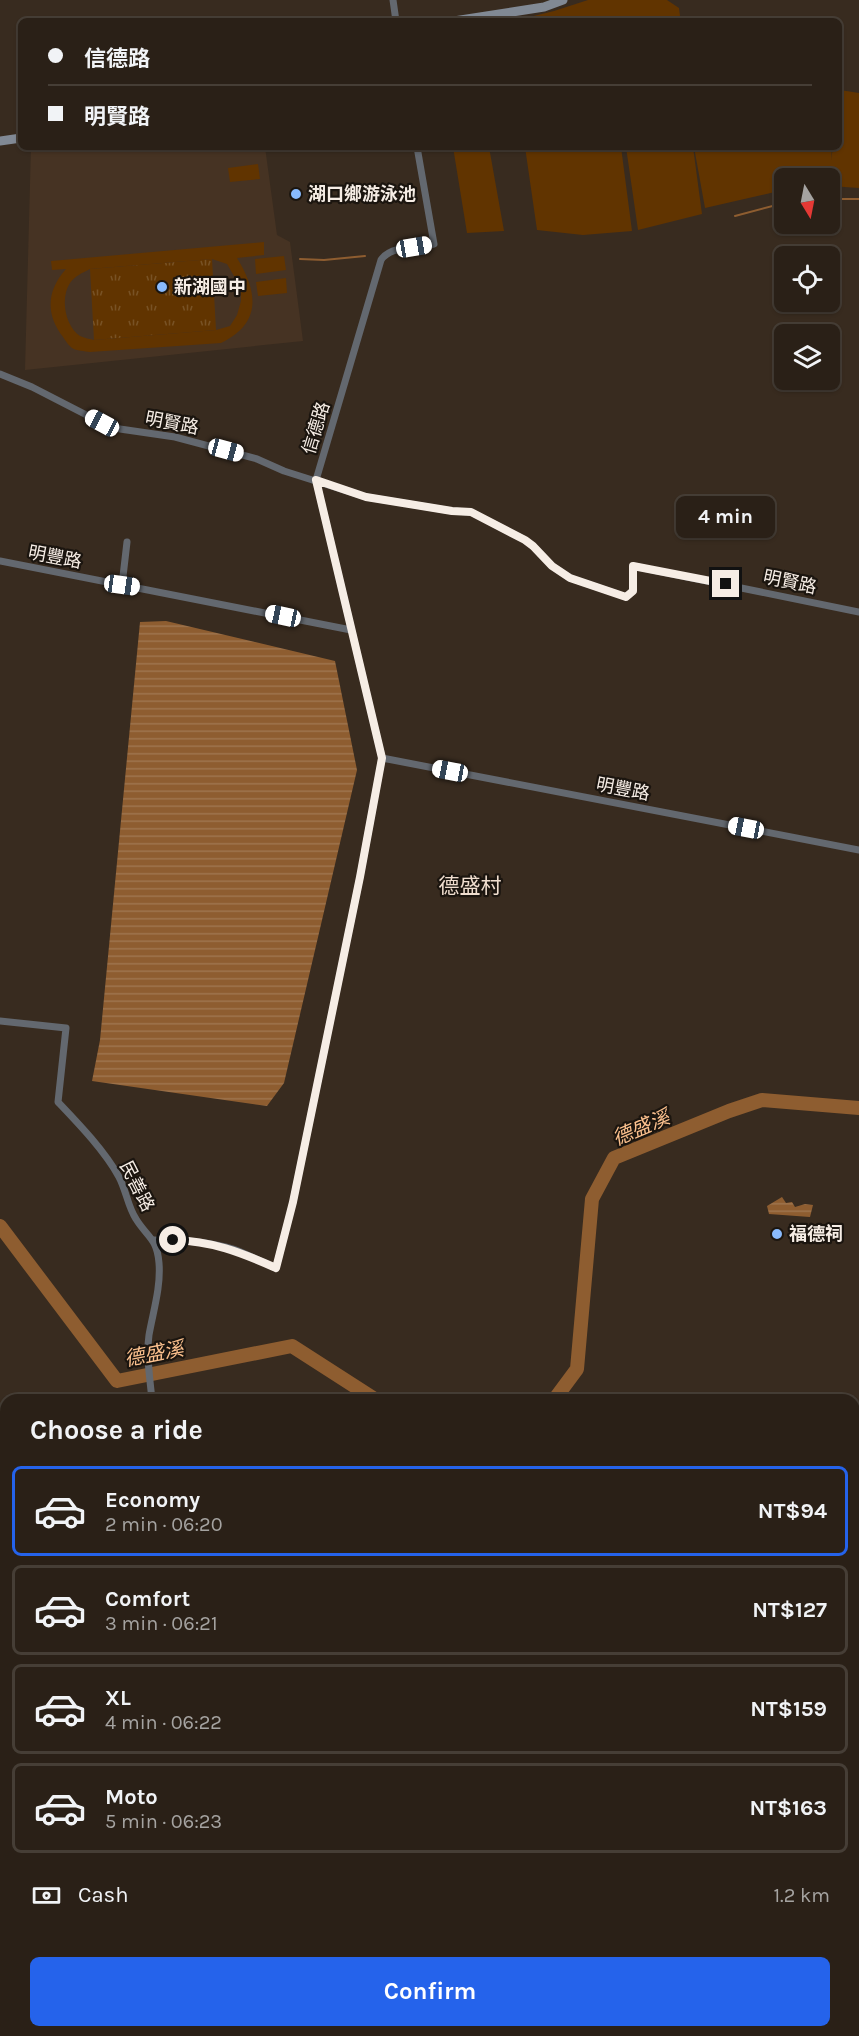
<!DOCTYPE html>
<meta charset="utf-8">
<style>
:root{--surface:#2a2017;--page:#362d24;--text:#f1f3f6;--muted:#a5a3a1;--line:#463e36;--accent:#2563eb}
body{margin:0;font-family:Karla,"Noto Sans TC",sans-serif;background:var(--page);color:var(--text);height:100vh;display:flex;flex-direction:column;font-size:22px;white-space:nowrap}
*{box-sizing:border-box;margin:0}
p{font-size:20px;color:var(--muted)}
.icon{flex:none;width:33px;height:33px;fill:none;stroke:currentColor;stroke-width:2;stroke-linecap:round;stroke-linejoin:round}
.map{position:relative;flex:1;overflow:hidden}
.drawer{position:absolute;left:0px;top:1394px;width:860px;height:644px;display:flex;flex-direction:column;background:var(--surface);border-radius:18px 18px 0 0;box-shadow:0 2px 4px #0004,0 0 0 2px var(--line)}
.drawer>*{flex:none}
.banner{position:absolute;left:18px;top:18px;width:824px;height:132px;border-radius:9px;box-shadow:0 2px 4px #0004,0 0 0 2px var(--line);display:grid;align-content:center;height:132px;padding:0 30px;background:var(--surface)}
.needle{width:39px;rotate:170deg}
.controls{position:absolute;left:774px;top:168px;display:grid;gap:12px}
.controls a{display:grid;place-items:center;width:66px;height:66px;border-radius:9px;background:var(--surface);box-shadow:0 2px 4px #0004,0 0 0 2px var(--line);font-size:30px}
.end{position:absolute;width:27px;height:27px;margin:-14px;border:8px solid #f6ede5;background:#111;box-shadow:0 0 0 3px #111}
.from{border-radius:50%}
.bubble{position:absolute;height:42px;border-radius:9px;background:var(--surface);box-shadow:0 2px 4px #0004,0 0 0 2px var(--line);font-size:20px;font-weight:700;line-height:42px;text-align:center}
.car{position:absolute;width:18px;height:36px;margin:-18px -9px;border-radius:8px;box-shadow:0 0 4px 2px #0007;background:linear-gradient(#fff 24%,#345 0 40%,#fff 0 76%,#345 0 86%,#fff 0)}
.banner b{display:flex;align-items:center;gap:21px;height:57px;font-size:22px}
.banner b+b{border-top:2px solid var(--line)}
.banner i{width:15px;height:15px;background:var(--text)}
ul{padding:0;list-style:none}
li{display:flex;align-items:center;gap:18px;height:90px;margin:0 12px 9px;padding:0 18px;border:3px solid var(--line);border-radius:9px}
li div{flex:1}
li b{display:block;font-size:22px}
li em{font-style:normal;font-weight:700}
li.selected{border-color:var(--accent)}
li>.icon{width:54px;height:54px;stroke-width:1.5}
h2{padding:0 30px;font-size:27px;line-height:72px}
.pay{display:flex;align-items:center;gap:15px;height:66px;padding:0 30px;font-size:22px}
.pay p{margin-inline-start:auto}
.action{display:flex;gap:12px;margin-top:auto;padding:12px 30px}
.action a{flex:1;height:69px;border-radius:9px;background:var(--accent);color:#fff;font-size:24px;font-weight:700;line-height:69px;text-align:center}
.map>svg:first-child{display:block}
</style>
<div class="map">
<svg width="859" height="2036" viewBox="0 0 859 2036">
<defs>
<pattern id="grass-tufts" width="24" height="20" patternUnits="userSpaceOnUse" patternTransform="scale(1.5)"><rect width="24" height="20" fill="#613400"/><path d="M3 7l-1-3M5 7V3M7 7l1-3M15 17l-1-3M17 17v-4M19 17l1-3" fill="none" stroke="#785225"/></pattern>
<pattern id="water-rules" width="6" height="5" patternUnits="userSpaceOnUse" patternTransform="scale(1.5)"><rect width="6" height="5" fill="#8e5d30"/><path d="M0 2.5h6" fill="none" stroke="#9e754e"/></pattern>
</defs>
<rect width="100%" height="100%" fill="#382b1f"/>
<!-- built -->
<path fill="#463323" d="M31,147H265L277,235L290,242L303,341L25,370Z"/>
<!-- grass -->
<path fill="url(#grass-tufts)" d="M212,259L216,330L94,340L90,269Z"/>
<!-- green -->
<path fill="#613400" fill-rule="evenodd" d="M588,0H667L679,8L680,16H740L741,21H513L554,11Z
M840,90L859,93V188L830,186V178H784V190L705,208L694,147H832L831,160L833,147H838Z
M453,147H489L504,231L467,233Z
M525,147H621L632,231L583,235L537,230Z
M626,147H693L702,214L638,230Z
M258,164L260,179L230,182L228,168Z
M264,242V255L237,258C258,292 262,323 221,343L90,352C85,351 76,351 72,348C69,346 65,340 63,337C45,314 47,290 66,269L52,270L51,261ZM212,259L227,264L241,288V301L237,315L230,326L216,330L94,340C90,339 84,338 80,336C65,326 60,298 70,283C75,276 82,273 90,269Z
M284,256L286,270L256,274L255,259Z
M286,278L287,293L258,296L256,282Z"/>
<!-- water -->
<path fill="url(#water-rules)" d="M166,621L335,661L357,770L284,1083L267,1106L92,1081L100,1040L140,622Z
M782,1197L786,1203L792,1202L795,1207L805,1204L813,1205L810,1217L769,1214L767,1206Z"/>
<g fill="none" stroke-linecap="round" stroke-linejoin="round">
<!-- stream -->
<path stroke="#8e5d30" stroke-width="2" d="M830,199H859
M735,216L784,203
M300,259L324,260L365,256
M0,1601L6,1603
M854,1956L859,1958"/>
<!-- river -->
<path stroke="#8e5d30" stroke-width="14" d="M0,1226L117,1381L292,1346L376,1400
M554,1400L577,1369L592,1199L614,1158L729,1111L762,1100L859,1108"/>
<!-- street -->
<path stroke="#63686f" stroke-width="7" d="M393,0L396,21
M0,374L32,387L102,423L120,429L175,437L257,459L284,471L366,497L452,511L471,512L525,540L533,546L552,566L570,578L626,597L633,591V566L859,612
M0,561L351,630
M122,585L127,542
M382,758L859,850
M0,1021L66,1028L58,1102C78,1123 105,1151 119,1177C126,1190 128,1207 136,1219C147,1237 157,1238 159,1263C161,1287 153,1312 149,1335C146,1356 150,1379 152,1400
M154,1240C180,1240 207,1241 233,1249C247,1254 262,1262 276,1268L293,1202L360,877L382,758L316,480L381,260C390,246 418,247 434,244L417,147
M854,1481L859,1480
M0,1487L6,1489
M0,2026H6
M52,2031L101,2036"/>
<!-- secondary -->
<path stroke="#818994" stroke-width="9" d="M454,21L544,7L563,0
M0,141L21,138"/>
</g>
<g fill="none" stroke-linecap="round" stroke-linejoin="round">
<!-- route -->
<path stroke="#f6ede5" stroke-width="8" d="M173,1240C212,1241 240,1252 276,1268L293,1202L360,877L382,758L316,480L366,497L452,511L471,512L525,540L533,546L552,566L570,578L626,597L633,591V566L726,584"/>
</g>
<!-- markers -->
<g fill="#89bafc" stroke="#1b150f" stroke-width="2">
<circle cx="296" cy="194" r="6"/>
<circle cx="162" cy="287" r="6"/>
<circle cx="777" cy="1234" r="6"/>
</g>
<g text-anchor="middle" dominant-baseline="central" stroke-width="4.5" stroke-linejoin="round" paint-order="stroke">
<!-- poi labels -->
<g font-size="18" font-weight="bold" fill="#f6ede5" stroke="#1b150f" text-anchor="start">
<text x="308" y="194">湖口鄉游泳池</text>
<text x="174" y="287">新湖國中</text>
<text x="789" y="1234">福德祠</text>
</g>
<!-- street labels -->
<g font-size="18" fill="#f6ede5" stroke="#1b150f">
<text transform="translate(172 423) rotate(11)">明賢路</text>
<text transform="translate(316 428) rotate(-73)">信德路</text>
<text transform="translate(55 557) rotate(11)">明豐路</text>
<text transform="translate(790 582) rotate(12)">明賢路</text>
<text transform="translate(623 789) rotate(11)">明豐路</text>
<text transform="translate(137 1186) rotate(63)">民善路</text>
</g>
<!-- water labels -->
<g font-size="20" font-style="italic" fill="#fcc18e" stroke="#1b150f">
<text transform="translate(641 1128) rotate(-23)">德盛溪</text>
<text transform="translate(154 1354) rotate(-11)">德盛溪</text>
</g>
<!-- quarter labels -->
<g font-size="21" fill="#f0decf" stroke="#1b150f">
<text x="470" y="886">德盛村</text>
</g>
</g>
</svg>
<div class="controls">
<a><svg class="needle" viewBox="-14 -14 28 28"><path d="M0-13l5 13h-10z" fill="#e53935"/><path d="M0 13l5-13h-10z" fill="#a5a3a1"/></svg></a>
<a><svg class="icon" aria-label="locate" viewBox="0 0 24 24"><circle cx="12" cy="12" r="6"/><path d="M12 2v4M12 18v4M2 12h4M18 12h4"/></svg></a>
<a><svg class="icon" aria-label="layers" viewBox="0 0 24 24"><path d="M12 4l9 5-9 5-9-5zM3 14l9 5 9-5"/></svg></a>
</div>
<i class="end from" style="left:173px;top:1240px"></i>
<i class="end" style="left:726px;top:584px"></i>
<div class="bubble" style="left:676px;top:496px;width:99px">4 min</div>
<i class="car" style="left:414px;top:247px;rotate:80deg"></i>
<i class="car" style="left:102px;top:423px;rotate:298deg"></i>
<i class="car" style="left:226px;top:450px;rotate:105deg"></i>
<i class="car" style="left:122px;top:585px;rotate:98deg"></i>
<i class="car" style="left:283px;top:616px;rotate:282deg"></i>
<i class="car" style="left:450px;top:771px;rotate:281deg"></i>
<i class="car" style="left:746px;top:828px;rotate:281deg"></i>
<div class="banner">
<b><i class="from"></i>信德路</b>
<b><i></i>明賢路</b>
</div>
<section class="drawer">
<h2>Choose a ride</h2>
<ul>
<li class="selected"><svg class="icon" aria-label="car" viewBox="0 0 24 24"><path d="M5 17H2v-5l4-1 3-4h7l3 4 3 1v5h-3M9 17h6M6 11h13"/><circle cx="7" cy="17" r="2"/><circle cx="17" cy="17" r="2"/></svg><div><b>Economy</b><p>2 min · 06:20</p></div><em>NT$94</em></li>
<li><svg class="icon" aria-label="car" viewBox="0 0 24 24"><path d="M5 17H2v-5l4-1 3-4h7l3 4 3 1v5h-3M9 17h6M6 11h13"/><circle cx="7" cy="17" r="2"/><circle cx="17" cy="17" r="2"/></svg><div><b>Comfort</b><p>3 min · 06:21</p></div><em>NT$127</em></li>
<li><svg class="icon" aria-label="car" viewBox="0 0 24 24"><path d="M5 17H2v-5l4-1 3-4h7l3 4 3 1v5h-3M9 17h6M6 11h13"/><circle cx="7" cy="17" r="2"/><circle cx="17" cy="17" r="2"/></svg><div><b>XL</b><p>4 min · 06:22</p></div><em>NT$159</em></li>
<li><svg class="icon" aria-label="car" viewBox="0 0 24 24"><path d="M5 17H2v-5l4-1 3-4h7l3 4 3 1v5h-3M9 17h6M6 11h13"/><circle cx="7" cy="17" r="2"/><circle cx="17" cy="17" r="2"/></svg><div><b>Moto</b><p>5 min · 06:23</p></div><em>NT$163</em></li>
</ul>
<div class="pay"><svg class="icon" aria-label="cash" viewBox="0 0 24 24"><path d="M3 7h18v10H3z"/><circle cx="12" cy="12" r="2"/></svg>Cash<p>1.2 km</p></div>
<div class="action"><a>Confirm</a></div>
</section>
</div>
